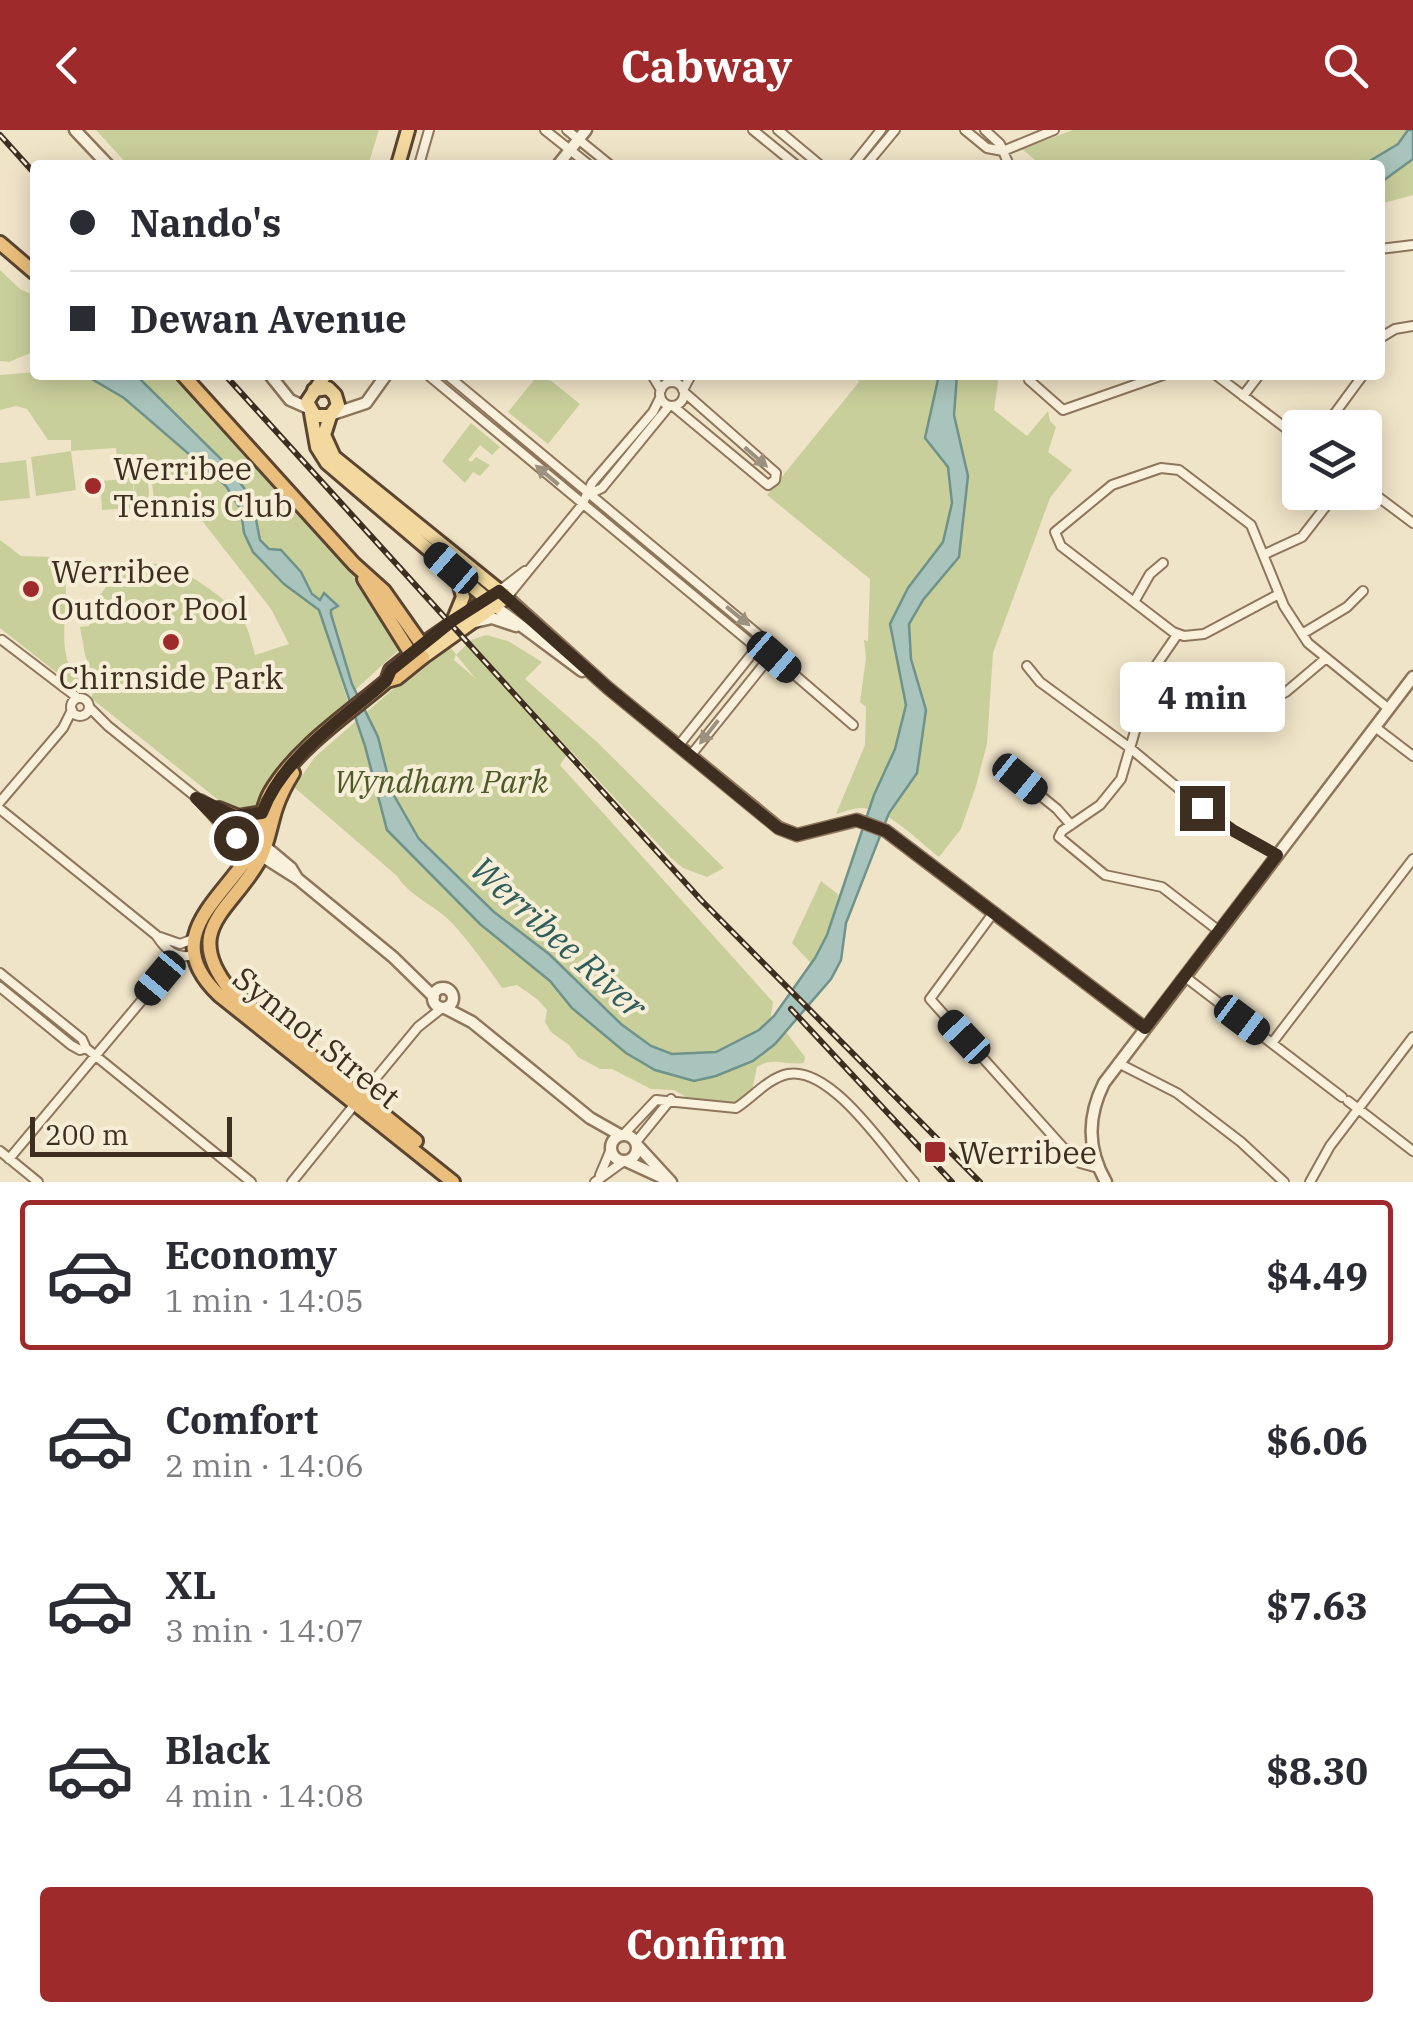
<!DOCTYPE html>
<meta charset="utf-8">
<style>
:root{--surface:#fff;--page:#f2f2f3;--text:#2b2b33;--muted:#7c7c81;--line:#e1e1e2;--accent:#9e2a2b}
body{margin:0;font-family:"IBM Plex Serif",serif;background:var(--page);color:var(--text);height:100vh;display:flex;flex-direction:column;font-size:38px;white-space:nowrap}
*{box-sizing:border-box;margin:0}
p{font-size:32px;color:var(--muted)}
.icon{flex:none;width:55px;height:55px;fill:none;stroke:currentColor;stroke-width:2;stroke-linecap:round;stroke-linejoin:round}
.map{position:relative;height:1052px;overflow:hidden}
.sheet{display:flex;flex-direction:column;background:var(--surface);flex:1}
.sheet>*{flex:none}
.guide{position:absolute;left:30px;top:30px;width:1355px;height:220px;border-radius:10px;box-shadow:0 5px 25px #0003;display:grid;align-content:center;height:220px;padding:0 40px;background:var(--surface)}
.tools{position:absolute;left:1282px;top:280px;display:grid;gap:20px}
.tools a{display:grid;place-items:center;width:100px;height:100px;border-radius:10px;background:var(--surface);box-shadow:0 5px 25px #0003;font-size:50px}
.scale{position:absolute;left:30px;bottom:25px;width:202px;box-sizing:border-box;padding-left:10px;border:5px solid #3d2e20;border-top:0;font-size:28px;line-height:35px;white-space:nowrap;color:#3d2e20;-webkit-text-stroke:8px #f7eed8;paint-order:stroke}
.end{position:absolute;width:45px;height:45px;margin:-22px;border:12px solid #3d2e20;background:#fff;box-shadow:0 0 0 5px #fff}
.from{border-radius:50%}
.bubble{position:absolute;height:70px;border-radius:10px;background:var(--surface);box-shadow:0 5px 25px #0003;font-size:32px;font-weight:800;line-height:70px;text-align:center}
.car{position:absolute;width:30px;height:60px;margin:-30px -15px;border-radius:12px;box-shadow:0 0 8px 2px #0007;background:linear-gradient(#222 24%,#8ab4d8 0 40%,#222 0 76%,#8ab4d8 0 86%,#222 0)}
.guide b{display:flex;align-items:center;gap:35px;height:95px;font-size:38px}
.guide b+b{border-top:2px solid var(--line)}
.guide i{width:25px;height:25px;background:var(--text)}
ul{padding:18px 0 0;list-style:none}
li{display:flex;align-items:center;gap:30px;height:150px;margin:0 20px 15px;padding:0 20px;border:5px solid transparent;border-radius:10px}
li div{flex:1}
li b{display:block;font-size:38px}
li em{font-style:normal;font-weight:800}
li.current{border-color:var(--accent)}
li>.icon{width:90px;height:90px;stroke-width:1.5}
.button{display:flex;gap:20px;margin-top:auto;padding:20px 40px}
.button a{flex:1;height:115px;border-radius:10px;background:var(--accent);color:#fff;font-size:40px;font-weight:800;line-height:115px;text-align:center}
header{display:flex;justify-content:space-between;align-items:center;height:130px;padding:0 40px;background:var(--accent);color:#fff;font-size:45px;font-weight:800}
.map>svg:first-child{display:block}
</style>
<header><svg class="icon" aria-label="back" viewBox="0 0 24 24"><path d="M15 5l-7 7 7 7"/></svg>Cabway<svg class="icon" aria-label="search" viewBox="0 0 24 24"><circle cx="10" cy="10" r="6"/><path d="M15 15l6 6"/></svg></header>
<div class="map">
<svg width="1413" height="1052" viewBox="0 0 1413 1052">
<rect width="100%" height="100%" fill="#f0e4c8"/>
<!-- green -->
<path fill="#c9cf9b" d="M96,0H379L368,35H128Z
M1073,0H1413V65L1380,74V35H1031L1035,30L1022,19Z
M0,140L20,159L35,166V221L9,232L0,231Z
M35,242V245H85L94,250L124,268L226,356L241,380L244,403L253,422L284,454L319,480L348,572L290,625L256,677L235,681L222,673L91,568L96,555L85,525L80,497L89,496C94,460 125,427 165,435C183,438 224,468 237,482C248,494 251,510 255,525L289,514L271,479L189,374L163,386L162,380L155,376L151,346L138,327L136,331C150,350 154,364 141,385L137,382L133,348L134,378L102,380L100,351L126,349L119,348L116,318L71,321L76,360L36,366L31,327L71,321V310H48L27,279L16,276L0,280V245Z
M136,245H171L358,450L402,517L355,560L331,484V480L337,477L324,464L320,470C312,464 311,458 305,450C292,433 274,423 259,410L255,384L234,344Z
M538,245H544L580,274L548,314L508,282Z
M856,245H999L994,280L1027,306L1048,281L1050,291L1056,297L1048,322L1072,340L1050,368L993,523L987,614L976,656L961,699L939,727C919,712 888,678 861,678C853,678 844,682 836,684L865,615L866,577L860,572L866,528L864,510L868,511L870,449L767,365L859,252Z
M471,293L500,317L492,325L480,315L468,330L471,332L476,327L490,335L480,346L473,342L465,353L442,331Z
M26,330L30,368L0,371V333Z
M0,410L21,426L51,427L61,449H65C69,477 58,510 70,537C74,544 80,549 84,556L81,564L69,559L71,554L0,498Z
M486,505L508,511L542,532L525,549L597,612L724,738L707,747L683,738L670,727L570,620L560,635L773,872L770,892L786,902L805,927L804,933C785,936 774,926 757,937L752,961L734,972L717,973L686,967L674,960L651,959L612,939H600L578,927L569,915L551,902L545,892L547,880L537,869L517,855L502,858C486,835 471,814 452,793C435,775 410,767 397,746L294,657L315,627L392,560L450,517L456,524L454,530L476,549L456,525L471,510Z
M821,751L839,765L827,805L811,833L792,813Z"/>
<!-- water -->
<path fill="#a9c4bc" stroke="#6f938a" stroke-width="2.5" d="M1408,0H1413V29L1380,53V35H1363L1398,14Z
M85,245H136L224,332L244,358L255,384L260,410L269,419L281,420L301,442L312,464L320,470L324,463L338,476L331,480V484L352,554L378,607L392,662L419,709L494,782L549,824L621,894L651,916L672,924L716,922L759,900L774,886L815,828L827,805L874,665L895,619L906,575L890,494L908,458L943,412L952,373L948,337L925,308L939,245H957L954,285L968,346L959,427L923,470L909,494L911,529L926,580L917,643L889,683L846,793L841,830L831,849L775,914L753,931L716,946L694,951L655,940L626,923L572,878L550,851L480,794L387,700L365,616L319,480L284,454L253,422L244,403L241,380L226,356L124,268Z"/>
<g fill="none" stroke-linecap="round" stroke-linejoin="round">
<!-- minor casing -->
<g stroke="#8d765c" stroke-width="12">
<path id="minor" d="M545,0L589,35
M567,0L610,35
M753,0L796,35
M778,0L820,35
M965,0L987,18L1003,21
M985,0L1000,14L1009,35
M1003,21L1054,0
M419,35L429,0
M853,35L881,0
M866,35L895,0
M1380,119L1413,115
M1380,208L1395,199L1413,196
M428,245L752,514L755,520H764L774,527L853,595
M447,245L766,511L765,533L691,625
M652,245L661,260
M1216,245L1300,309
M1029,250L1063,280L1163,245
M660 264a12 12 0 1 1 24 0a12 12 0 1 1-24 0Z
M683,260L691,245
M1243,266L1259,245
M673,276L768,355L775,350L776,343L684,262
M1324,298L1363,245
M1365,357L1413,393
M590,364L602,358L669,276
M1265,424L1302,407L1337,362
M499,461L525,441
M1279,464L1204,504L1184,506L1173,502L1061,416L1055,402L1112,355L1161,338L1179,340L1251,395L1284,476L1308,513L1389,579
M507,467L582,375L592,353L653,282L660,268
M1134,472L1150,444L1163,433
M1302,504L1347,477L1363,461
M2,510L78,568
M1027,536L1040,552L1130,618L1202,678L1234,701L1277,725
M1155,537L1177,505
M1147,560L1121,649L1100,675L1062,701L1059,707L1105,745L1162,757L1219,801
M71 577a9 9 0 1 1 18 0a9 9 0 1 1-18 0Z
M1260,575L1286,562L1325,529
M89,577L108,596L196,667L219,693L252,720
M1375,597L1413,626
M679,615L755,520
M1020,649L1057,679L1071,695
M201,669L219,679L255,709
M0,672L63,598L72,580
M0,679L156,805C166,820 176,830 194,825
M994,782L930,869L1068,1023L1080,1033L1098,1038
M160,807L180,814L193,809
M0,843L82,909L86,918L251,1052
M1184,846L1342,967
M0,857L71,915L80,920L86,918
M1272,913L1413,729
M1118,933L1177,963L1241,1012L1284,1052
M361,966L418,897L442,878
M1348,971L1413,1021
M624,1004L656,970L736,978C752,968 768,948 788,944C832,936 887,1022 914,1052
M636,1012L671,969
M1069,1019L1081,1024L1093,1022
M0,1021L38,1052
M9,1029L163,845L175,825
M600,1045L611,1019
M292,1052L355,974
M595,1052L624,1031
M1310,1052L1330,1016L1413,907"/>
</g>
<!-- tertiary casing -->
<g stroke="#8d765c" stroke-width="15">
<path id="tertiary" d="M75,0L108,35
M558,35L586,0
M270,245L290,270L308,278
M333,284L366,273L386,245
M507,467L608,558L779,698L797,705L857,690L886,701L1145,898
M496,477L582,541
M475,492L492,488L516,496
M260,712L291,738L297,748
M257,723L298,749L393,827L434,867
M433 868a10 10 0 1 1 20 0a10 10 0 1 1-20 0Z
M445,878L472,892L590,988L620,1005
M611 1018a13 13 0 1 1 26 0a13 13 0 1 1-26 0Z
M637,1015L671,1052
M626,1031L663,1048
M1106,1052C1087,1019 1087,987 1104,953L1413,547"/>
</g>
<!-- primary casing -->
<g stroke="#5b4430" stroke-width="18">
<path id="primary" d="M398,35L408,0
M314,260L328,258L335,265L338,275L330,286H315L307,272L325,245
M311,283L317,317L327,333L496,477
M330,286L324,305L334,327L507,467L423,527
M454,489L463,467L458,448
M422,515L494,465"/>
</g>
<!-- trunk casing -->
<g stroke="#5b4430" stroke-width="18">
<path id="trunk" d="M0,113L35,143
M183,245L354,434L384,461L422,515
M364,449L411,524
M423,527L397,548L387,551C348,584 296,618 270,663C259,683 260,709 247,728C216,774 161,810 219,865L453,1052
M387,551L391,540L415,521
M293,643C286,654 280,666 276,678C270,696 268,715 259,731C231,781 181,799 230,860L416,1011
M219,679L239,687L263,683"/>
</g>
<!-- minor -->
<use href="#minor" stroke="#faf1dc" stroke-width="8"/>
<!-- tertiary -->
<use href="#tertiary" stroke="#faf1dc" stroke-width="10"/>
<!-- primary -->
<use href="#primary" stroke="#f3d9a0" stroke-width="12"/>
<!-- trunk -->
<use href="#trunk" stroke="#eabe7c" stroke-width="12"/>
<!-- rail casing -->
<g stroke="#3d2e20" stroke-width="6">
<path id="rail" d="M0,5L35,44
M225,245L701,770L980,1052
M791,879L952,1052"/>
</g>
<!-- rail -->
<use href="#rail" stroke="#f7eed8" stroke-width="2.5" stroke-dasharray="8" stroke-linecap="butt"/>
</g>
<!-- one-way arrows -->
<defs><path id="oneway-solid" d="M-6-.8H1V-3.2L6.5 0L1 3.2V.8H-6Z" transform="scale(2.5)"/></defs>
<g fill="#9c907e">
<use href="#oneway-solid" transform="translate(756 327) rotate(41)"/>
<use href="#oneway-solid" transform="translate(547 345) rotate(-140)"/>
<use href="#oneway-solid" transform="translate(738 486) rotate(39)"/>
<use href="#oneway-solid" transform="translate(709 602) rotate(128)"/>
</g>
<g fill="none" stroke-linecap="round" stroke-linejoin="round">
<!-- route -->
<path stroke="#3d2e20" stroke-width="12" d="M236,708L196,668L235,686L262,683C283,626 343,589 386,551L391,540L452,491L499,461L608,558L778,698L797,705L856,690L886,701L1145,898L1277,725L1234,701L1202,678"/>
</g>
<!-- markers -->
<g fill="#9e2a2b" stroke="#f7eed8" stroke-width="4">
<circle cx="93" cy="356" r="10"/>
<circle cx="31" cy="459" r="10"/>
<circle cx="171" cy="512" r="10"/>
<rect x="923" y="1010" width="24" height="24" rx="5"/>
</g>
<g text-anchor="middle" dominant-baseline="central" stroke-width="8" stroke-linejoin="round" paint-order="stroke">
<!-- poi labels -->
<g font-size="32" fill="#3d2e20" stroke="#f7eed8" text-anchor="start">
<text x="113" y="338">Werribee<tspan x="113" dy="37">Tennis Club</tspan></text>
<text x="51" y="441">Werribee<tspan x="51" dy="37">Outdoor Pool</tspan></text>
<text x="171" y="547" text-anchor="middle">Chirnside Park</text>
<text x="958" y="1022">Werribee</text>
</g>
<!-- park labels -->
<g font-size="32" font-style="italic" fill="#4d5a26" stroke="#f7eed8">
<text x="441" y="651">Wyndham Park</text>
</g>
<!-- street labels -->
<g font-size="32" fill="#3d2e20" stroke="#f7eed8">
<text transform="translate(317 907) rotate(39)">Synnot Street</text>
</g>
<!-- water labels -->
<g font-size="35" font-style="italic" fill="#2f5d5a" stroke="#f7eed8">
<text transform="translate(559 807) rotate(42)">Werribee River</text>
</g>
</g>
</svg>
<div class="tools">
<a><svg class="icon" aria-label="layers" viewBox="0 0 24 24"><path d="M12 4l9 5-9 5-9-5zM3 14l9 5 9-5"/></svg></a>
</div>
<div class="scale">200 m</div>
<i class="end from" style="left:236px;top:708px"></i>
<i class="end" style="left:1202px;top:678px"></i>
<div class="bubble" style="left:1120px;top:532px;width:165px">4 min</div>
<i class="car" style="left:451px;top:438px;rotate:311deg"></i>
<i class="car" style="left:774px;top:527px;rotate:131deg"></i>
<i class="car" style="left:1020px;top:649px;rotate:129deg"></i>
<i class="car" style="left:160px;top:848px;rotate:220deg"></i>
<i class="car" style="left:1242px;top:890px;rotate:127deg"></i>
<i class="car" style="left:964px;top:907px;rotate:317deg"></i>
<div class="guide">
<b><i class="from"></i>Nando's</b>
<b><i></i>Dewan Avenue</b>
</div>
</div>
<section class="sheet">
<ul>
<li class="current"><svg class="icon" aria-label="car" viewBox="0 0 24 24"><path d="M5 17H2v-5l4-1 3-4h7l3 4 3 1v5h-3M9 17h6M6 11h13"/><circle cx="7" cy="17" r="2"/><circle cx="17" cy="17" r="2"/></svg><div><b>Economy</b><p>1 min · 14:05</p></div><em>$4.49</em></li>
<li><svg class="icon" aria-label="car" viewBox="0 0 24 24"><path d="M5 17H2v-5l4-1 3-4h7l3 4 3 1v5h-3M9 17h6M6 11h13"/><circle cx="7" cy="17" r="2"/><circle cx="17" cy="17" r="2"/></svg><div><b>Comfort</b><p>2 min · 14:06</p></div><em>$6.06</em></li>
<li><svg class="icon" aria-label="car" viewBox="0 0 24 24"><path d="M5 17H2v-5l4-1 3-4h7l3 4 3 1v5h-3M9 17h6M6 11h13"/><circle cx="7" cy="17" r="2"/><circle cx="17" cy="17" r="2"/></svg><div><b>XL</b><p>3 min · 14:07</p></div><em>$7.63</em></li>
<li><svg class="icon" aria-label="car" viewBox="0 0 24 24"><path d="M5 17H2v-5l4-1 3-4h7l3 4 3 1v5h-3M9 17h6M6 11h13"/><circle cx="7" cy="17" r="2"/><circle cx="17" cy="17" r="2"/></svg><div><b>Black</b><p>4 min · 14:08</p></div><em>$8.30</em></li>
</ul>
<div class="button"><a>Confirm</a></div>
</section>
